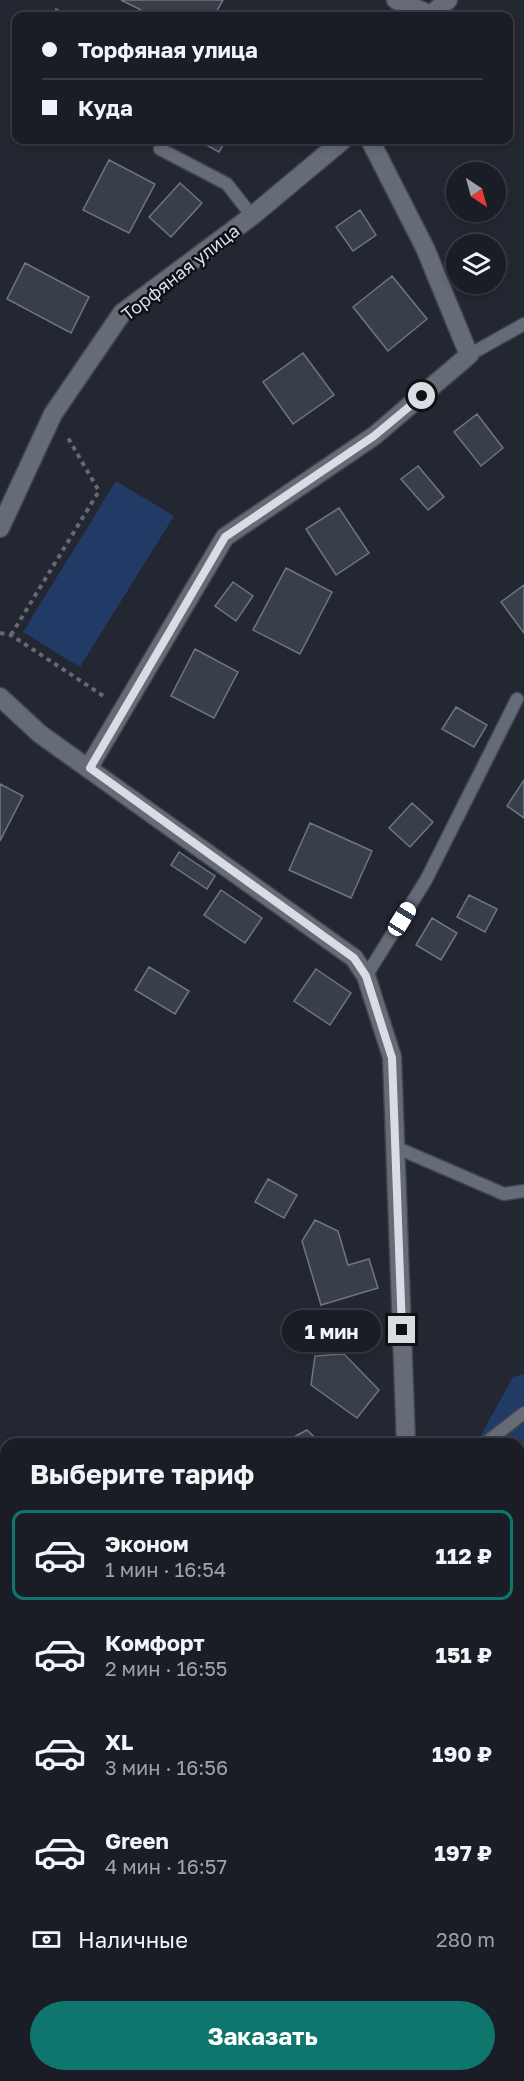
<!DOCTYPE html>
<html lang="ru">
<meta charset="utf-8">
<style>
:root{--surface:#1a1d25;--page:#272a32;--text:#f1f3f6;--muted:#9fa2a7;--line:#383b42;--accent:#0f766e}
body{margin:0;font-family:"Golos Text",sans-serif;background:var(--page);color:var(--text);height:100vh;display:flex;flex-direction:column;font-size:22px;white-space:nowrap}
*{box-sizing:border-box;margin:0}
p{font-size:20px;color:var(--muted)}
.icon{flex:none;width:33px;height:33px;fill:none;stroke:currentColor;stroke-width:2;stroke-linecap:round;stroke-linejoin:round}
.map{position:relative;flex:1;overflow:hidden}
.sheet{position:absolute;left:0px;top:1438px;width:525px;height:644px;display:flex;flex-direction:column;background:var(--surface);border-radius:18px 18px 0 0;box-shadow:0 3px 9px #0003,0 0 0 2px var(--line)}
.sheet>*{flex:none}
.top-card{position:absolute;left:12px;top:12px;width:501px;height:132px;border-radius:12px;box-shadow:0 3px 9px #0003,0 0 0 2px var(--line);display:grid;align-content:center;height:132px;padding:0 30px;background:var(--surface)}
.needle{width:39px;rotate:144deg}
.controls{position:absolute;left:446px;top:162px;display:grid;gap:12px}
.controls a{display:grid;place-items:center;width:60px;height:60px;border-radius:50%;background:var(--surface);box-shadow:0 3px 9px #0003,0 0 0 2px var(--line);font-size:30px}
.end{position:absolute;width:27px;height:27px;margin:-14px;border:8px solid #d9dde3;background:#111;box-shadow:0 0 0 3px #111}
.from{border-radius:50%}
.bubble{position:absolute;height:42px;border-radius:21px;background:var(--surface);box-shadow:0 3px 9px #0003,0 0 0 2px var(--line);font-size:20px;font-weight:700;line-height:42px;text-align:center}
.car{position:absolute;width:18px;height:36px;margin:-18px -9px;border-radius:8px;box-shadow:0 0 4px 2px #0007;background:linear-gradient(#fff 24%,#345 0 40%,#fff 0 76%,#345 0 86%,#fff 0)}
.top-card b{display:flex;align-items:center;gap:21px;height:57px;font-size:22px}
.top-card b+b{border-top:2px solid var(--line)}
.top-card i{width:15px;height:15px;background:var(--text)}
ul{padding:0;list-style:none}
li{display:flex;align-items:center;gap:18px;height:90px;margin:0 12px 9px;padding:0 18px;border:3px solid transparent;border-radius:12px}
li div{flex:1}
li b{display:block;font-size:22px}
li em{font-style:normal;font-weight:700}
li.active{border-color:var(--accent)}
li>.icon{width:54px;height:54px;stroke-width:1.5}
h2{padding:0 30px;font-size:27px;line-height:72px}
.pay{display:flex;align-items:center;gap:15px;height:66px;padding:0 30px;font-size:22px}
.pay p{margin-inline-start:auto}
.primary-button{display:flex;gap:12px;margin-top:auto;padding:12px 30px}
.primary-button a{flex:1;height:69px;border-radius:36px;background:var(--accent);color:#fff;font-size:24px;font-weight:700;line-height:69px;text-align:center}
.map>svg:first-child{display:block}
</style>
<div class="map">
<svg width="524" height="2081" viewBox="0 0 524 2081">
<rect width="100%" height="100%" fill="#222731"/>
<!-- green -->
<path fill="#223a66" d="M116,481L174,516L80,667L23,632Z
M524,1374V2081H0V1533L6,1540V2076H519V1444H476L513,1377Z"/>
<!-- building -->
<path fill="#393f49" stroke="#6f7581" stroke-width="1.5" d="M121,0H223L214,16H153Z
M56,9L71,16H52Z
M197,140H226L219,152Z
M109,160L155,184L129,233L83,210Z
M180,183L202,203L171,237L149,217Z
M360,210L376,235L353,251L336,227Z
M25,263L89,297L71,333L7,299Z
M392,276L427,319L388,351L353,307Z
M303,353L334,395L293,424L263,382Z
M477,414L503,448L481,466L454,432Z
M418,466L444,497L428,510L401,479Z
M339,508L369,553L336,575L306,529Z
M286,568L332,592L300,654L253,630Z
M233,582L253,596L236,621L215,606Z
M524,585V633L501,602Z
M195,649L238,672L214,718L171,696Z
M456,707L487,725L474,747L442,729Z
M524,780V818L507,806Z
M0,784L23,796L0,841Z
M412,803L433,822L410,847L389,828Z
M310,823L372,851L351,898L289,870Z
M179,852L215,876L207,889L171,865Z
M221,890L262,918L245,943L204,915Z
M469,895L497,909L485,932L457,917Z
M432,918L457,933L441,960L416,945Z
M149,967L189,991L175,1014L135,990Z
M316,969L351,993L330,1025L294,1001Z
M268,1179L297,1195L284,1218L255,1202Z
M315,1220L338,1231L348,1265L369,1259L378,1288L321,1305L302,1241Z
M344,1354L379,1390L357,1418L311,1385L315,1356Z
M307,1430L322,1444H284V1442Z"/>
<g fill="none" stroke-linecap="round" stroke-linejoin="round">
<!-- lane casing -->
<g stroke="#41454d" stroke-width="15">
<path id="lane" d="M160,149L227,184L252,216
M469,355L524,324
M366,976L426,880L517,699
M395,1147L504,1194L524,1191
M484,1444L524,1413"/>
</g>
<!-- street casing -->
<g stroke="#41454d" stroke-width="21">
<path id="street" d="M396,0L431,15
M430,16L448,0
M0,528L53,414L122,313L252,216L343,140
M0,697L40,734L354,958L366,976L392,1057L406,1444
M89,767L225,537L374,436L469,355L425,248L370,140"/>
</g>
<!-- path -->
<path stroke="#656972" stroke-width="4" stroke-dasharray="4.5 4.5" stroke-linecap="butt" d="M0,633L11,635L105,697
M11,635L99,491L68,438
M413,2076L417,2081"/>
<!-- lane -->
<use href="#lane" stroke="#656b77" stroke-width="12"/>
<!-- street -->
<use href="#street" stroke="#656b77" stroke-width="18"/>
</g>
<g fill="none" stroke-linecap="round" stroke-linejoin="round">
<!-- route -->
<path stroke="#d9dde3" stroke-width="8" d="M402,1330L392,1058L366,976L354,958L90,768L225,537L374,436L422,396"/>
</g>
<g text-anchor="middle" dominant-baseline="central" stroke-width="5" stroke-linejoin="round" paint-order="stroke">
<!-- street labels -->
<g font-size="18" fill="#d9dde3" stroke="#0d1014">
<text transform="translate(180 272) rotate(-38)">Торфяная улица</text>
</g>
</g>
</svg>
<div class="controls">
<a><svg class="needle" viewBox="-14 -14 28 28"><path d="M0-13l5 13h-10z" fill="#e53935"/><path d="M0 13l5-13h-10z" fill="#9fa2a7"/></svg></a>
<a><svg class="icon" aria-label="layers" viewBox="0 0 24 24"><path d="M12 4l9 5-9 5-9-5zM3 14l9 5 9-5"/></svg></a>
</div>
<i class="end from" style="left:422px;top:396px"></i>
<i class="end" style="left:402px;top:1330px"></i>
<div class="bubble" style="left:282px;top:1310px;width:99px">1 мин</div>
<i class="car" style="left:402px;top:919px;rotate:32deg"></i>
<div class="top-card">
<b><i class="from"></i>Торфяная улица</b>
<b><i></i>Куда</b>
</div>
<section class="sheet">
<h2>Выберите тариф</h2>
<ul>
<li class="active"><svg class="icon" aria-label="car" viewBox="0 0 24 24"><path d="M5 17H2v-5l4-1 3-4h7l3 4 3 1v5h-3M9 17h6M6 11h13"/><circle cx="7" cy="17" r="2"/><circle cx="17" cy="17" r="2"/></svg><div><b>Эконом</b><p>1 мин · 16:54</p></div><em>112 ₽</em></li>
<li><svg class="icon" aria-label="car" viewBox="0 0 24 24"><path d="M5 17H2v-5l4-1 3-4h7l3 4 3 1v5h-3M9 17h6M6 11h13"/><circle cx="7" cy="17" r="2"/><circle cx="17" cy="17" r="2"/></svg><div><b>Комфорт</b><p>2 мин · 16:55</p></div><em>151 ₽</em></li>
<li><svg class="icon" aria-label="car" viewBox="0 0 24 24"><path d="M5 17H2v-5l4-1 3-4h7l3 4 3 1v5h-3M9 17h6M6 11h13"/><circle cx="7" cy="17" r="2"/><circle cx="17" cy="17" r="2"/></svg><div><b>XL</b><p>3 мин · 16:56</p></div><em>190 ₽</em></li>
<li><svg class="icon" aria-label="car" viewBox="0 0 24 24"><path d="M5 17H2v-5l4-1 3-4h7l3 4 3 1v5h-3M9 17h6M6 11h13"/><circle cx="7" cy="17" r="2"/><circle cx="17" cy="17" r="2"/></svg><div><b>Green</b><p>4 мин · 16:57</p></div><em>197 ₽</em></li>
</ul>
<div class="pay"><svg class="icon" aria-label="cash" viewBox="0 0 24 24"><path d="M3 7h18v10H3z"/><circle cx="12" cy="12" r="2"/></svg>Наличные<p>280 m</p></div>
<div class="primary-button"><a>Заказать</a></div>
</section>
</div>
